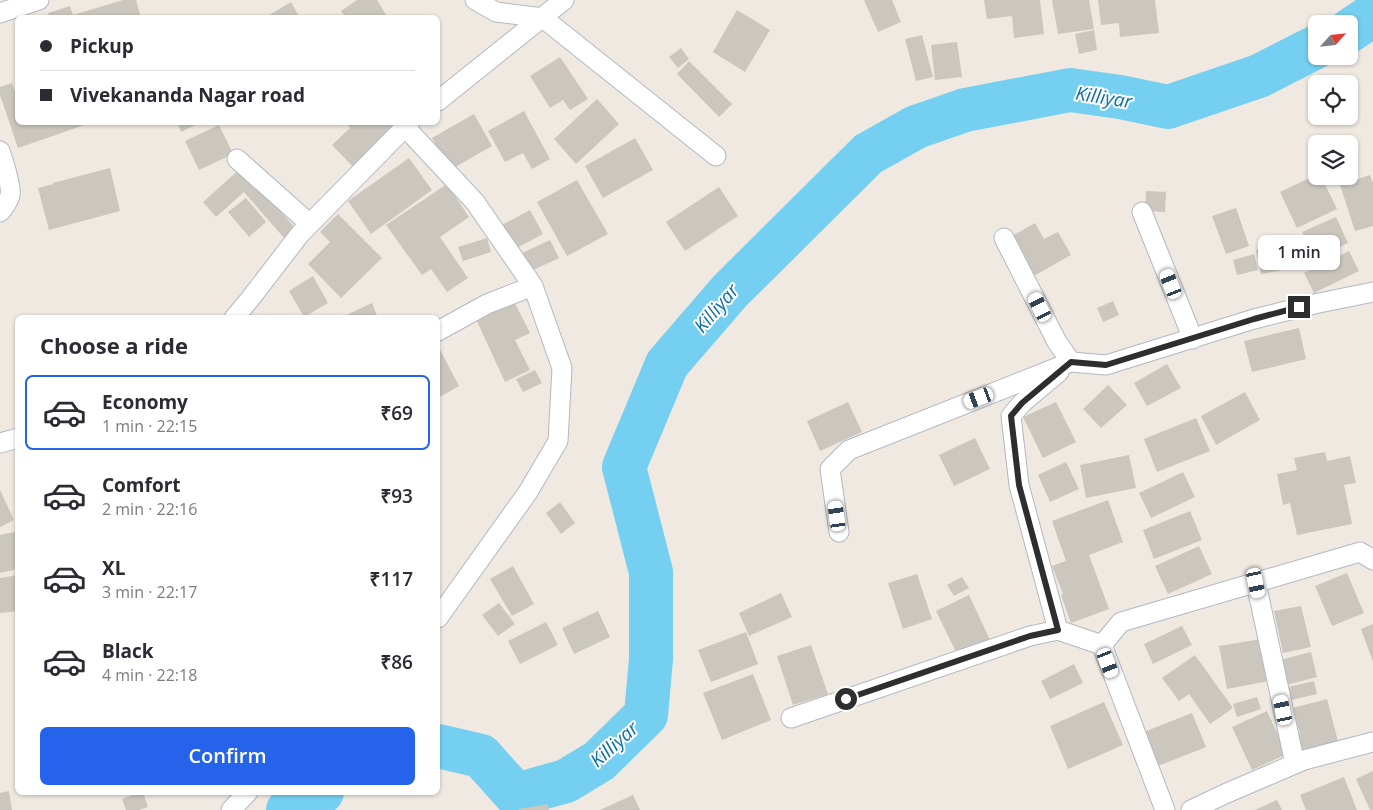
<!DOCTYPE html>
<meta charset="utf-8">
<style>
:root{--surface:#fff;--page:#f7f7f7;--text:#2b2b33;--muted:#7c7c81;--line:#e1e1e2;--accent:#2563eb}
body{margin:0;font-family:"Open Sans",sans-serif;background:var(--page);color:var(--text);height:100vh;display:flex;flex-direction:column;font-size:19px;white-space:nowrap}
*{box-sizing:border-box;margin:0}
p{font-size:16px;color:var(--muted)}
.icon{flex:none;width:28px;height:28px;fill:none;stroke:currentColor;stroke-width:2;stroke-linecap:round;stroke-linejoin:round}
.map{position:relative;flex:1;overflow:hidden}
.details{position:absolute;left:15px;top:315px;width:425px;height:480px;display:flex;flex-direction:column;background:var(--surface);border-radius:8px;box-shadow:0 1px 4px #0004}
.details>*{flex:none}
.banner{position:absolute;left:15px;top:15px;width:425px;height:110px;border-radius:8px;box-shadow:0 1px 4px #0004;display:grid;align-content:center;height:110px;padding:0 25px;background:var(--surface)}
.needle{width:32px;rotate:63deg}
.controls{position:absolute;left:1308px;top:15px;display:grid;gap:10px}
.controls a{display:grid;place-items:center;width:50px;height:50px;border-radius:8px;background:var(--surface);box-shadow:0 1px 4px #0004;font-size:25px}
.end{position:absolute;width:22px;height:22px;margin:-11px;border:6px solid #2e2e2e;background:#fff;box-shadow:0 0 0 2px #fff}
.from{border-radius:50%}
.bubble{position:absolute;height:35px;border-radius:8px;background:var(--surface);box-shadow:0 1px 4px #0004;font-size:16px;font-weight:600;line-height:35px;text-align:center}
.car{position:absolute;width:15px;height:30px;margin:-15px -8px;border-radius:6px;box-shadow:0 0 4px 1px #0007;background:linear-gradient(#fff 24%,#345 0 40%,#fff 0 76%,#345 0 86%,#fff 0)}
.banner b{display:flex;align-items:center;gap:18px;height:48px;font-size:19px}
.banner b+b{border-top:1px solid var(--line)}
.banner i{width:12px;height:12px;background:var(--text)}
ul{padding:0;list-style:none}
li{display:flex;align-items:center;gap:15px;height:75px;margin:0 10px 8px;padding:0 15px;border:2px solid transparent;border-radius:8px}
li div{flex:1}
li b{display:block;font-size:19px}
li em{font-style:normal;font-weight:600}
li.selected{border-color:var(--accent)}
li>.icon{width:45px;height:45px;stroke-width:1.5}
h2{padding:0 25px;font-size:22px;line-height:60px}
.primary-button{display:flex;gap:10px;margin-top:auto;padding:10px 25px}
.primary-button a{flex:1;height:58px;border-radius:8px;background:var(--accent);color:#fff;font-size:20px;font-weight:600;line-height:58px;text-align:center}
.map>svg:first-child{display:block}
</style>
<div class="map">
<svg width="1373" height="810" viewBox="0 0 1373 810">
<rect width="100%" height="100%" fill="#efe9e1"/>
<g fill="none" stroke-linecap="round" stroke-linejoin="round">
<!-- river -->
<path stroke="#75cff0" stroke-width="44" d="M1349,31L1373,15
M438,746L481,756L516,795L566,781L599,761L646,715L651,659V572L624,467L667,364L730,291L868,154L916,127L965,110L1070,90L1120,97L1168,107L1259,76L1316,47
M288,810L294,804L322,792"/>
</g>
<!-- building -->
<path fill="#cbc7bf" d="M123,0H136L141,18H50L48,13L70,6L73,15Z
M357,0H377L388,18H346L341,11Z
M864,0H892L901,22L878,32Z
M984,0H1040L1044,34L1014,38L1012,16L987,19Z
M1052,0H1089L1094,29L1058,34Z
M1098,0H1155L1159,33L1120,37L1119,23L1101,25Z
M291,2L300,18H264Z
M737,10L770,30L745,72L713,52Z
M1094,30L1097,50L1079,54L1075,34Z
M922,35L933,77L916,81L905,39Z
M957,42L962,77L935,80L931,45Z
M681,48L689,59L678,68L669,57Z
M560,57L588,99L570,110L563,100L550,108L530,76Z
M689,61L732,104L719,117L677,74Z
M12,83L15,92L18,91V122L90,123L18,148L0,95V87Z
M597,99L619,124L576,164L554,139Z
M524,111L550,159L532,169L523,153L505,162L488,131Z
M474,114L492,146L450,170L432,138Z
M177,122H202L181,132Z
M345,122H403L356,170L332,145L350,128Z
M219,125L233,154L199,170L185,141Z
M635,138L653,170L603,198L585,166Z
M409,158L432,190L371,234L348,201Z
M242,167L296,229L285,239L244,192L216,217L203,202Z
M110,168L120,211L49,230L38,188L53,184V183Z
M1316,175V176H1321L1337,209L1297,228L1280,192Z
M1370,175L1373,183V226L1355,231L1340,185Z
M577,180L608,234L567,256L537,202Z
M447,184L469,217L440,237L468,278L447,292L431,269L422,275L386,225Z
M719,187L738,216L685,251L666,222Z
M1146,191L1166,192L1165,212L1145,211Z
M246,198L266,222L249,237L228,212Z
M1236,208L1249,246L1226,254L1212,216Z
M530,210L543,234L513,250L500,226Z
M338,214L382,258L341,298L308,264L330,242L320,232Z
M1336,217L1348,243L1314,259L1302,232Z
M1035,223L1044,239L1058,232L1071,255L1032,277L1010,237Z
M487,238L491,252L463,261L458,247Z
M550,240L559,258L531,271L522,253Z
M1277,246L1283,270L1261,274L1256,250Z
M1349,251L1359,271L1314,293L1304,273Z
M1254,254L1258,270L1237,275L1233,260Z
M313,276L328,303L304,317L289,291Z
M513,299L530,333L515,340L530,370L505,382L475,317Z
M1113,301L1119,315L1103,322L1097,308Z
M372,303L378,318H340Z
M1299,328L1306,359L1252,372L1244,341Z
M438,346L459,386L438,398Z
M1167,364L1181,388L1147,406L1134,383Z
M535,370L542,383L523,392L516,379Z
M1108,385L1127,405L1101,428L1083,409Z
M1245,392L1260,420L1216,445L1201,416Z
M848,402L862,432L820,451L807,421Z
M1056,402L1076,442L1043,458L1023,417Z
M1196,418L1210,451L1157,472L1144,439Z
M975,438L990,469L954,486L939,455Z
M1325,452L1327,461L1350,456L1356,483L1344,485L1352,524L1297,535L1290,503L1283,505L1277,474L1297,470L1294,458Z
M1129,455L1136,488L1086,498L1080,465Z
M1066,462L1079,489L1050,502L1038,475Z
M1183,472L1195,497L1151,518L1139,493Z
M0,490L14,520L0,527Z
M1108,500L1123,542L1089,555L1109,609L1071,623L1061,595L1063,594L1052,566L1066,561L1052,521Z
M560,502L575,523L561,534L546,513Z
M1190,511L1202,540L1154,559L1143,530Z
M18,531V569L0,573V535Z
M1199,546L1212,574L1168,594L1155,566Z
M513,566L534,604L512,616L490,579Z
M1347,573L1364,613L1332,626L1315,586Z
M917,574L932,619L903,629L888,583Z
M18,575V611L0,613V578Z
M962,577L969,588L954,596L947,585Z
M781,593L792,617L749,636L739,613Z
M969,595L991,642L959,658L936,611Z
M499,603L515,624L498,636L482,615Z
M1301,606L1311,647L1283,653L1274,611Z
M598,611L610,637L574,654L562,628Z
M546,622L558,645L520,664L508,641Z
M1373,624V662L1361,629Z
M1182,626L1192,645L1153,664L1144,644Z
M746,632L758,664L711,682L698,650Z
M1261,639L1269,681L1227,689L1219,646Z
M811,645L828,694L793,705L777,656Z
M1311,652L1317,677L1286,685L1280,660Z
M1195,655L1233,708L1210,724L1189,694L1179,701L1162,678Z
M1074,664L1083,683L1050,699L1041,681Z
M753,674L771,720L722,740L703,693Z
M1314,681L1317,694L1287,701L1284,688Z
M1257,697L1261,709L1237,717L1233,704Z
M1327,699L1339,745L1295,757L1290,736L1300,734L1293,708Z
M1104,702L1123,745L1068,769L1050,726Z
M1267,711L1287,754L1252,770L1232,727Z
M1192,713L1206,747L1158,766L1144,732Z
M1373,771V810H1370L1356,779Z
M1344,777L1357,810H1306L1300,795Z
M9,791L12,810H0V793Z
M140,792H143L148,807L139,810H126L122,799Z
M633,795L640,810H600Z
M1277,800L1282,810H1255Z
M548,804L549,810H519V809Z"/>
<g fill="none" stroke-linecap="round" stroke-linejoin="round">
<!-- minor casing -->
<g stroke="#b4b7c1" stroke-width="21">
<path id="minor" d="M475,0L496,12L543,18L716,156
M0,13L39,0
M438,101L564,0
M405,127L475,202L533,286L562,368L558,441L528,492L438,618
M0,151C3,160 12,186 10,195C9,200 4,208 0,212
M237,159L310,224
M1142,212L1193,339
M1004,238L1057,342L1071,362L1106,365L1254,319L1314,304L1373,292
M234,318L250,299L300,234L410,122
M438,331L487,304L533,286
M0,443L18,438
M839,532L830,469L849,450L1071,362
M1256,583L1295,764
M1058,630L1019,485L1011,416L1022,403L1059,372
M1102,645L1121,622L1360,552L1373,560
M791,718L1030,636L1058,630L1102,645L1165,810
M231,810L248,792
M1191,810L1227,793L1304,760L1373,742"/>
</g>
<!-- minor -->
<use href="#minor" stroke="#fff" stroke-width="19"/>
</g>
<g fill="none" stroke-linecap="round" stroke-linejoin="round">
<!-- route -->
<path stroke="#2e2e2e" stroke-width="6" d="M846,699L1030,636L1058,630L1019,485L1011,416L1022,403L1071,362L1106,365L1254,319L1299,307"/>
</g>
<g text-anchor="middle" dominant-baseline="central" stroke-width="4" stroke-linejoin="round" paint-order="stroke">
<!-- water labels -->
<g font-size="19" font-style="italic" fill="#0d6fa3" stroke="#fff">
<text transform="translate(1104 97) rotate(9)">Killiyar</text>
<text transform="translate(716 308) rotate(-49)">Killiyar</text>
<text transform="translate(614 744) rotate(-42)">Killiyar</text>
</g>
</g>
</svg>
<div class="controls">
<a><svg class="needle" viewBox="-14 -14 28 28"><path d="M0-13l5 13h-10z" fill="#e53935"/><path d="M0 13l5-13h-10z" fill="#7c7c81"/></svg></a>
<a><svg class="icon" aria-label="locate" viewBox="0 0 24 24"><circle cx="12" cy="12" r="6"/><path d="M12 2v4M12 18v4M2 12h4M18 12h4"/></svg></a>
<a><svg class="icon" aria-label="layers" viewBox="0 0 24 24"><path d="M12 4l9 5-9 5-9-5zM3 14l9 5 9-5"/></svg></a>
</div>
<i class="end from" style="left:846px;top:699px"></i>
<i class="end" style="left:1299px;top:307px"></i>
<div class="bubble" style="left:1258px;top:235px;width:82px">1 min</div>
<i class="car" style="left:1171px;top:284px;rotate:338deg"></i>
<i class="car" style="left:1040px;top:307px;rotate:333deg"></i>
<i class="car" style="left:979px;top:398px;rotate:249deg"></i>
<i class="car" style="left:837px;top:516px;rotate:352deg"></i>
<i class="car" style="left:1256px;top:583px;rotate:168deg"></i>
<i class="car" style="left:1108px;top:663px;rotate:159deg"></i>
<i class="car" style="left:1283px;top:710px;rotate:348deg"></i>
<div class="banner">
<b><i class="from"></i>Pickup</b>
<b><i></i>Vivekananda Nagar road</b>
</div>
<section class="details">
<h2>Choose a ride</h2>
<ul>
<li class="selected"><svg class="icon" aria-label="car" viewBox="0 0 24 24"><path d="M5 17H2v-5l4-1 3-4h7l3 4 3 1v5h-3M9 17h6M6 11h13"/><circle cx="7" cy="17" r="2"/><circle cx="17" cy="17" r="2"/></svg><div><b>Economy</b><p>1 min · 22:15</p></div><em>₹69</em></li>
<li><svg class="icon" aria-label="car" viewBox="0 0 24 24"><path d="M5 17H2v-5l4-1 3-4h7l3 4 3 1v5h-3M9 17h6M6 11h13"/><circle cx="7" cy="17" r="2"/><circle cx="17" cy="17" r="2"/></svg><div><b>Comfort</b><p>2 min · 22:16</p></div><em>₹93</em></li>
<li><svg class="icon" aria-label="car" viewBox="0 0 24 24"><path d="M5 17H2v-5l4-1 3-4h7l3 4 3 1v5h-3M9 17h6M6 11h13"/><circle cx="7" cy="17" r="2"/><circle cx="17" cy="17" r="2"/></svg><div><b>XL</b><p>3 min · 22:17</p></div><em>₹117</em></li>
<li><svg class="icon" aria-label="car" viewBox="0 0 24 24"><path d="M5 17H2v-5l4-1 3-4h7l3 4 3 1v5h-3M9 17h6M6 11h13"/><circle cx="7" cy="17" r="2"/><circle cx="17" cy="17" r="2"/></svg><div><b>Black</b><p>4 min · 22:18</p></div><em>₹86</em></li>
</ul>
<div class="primary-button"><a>Confirm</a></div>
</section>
</div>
